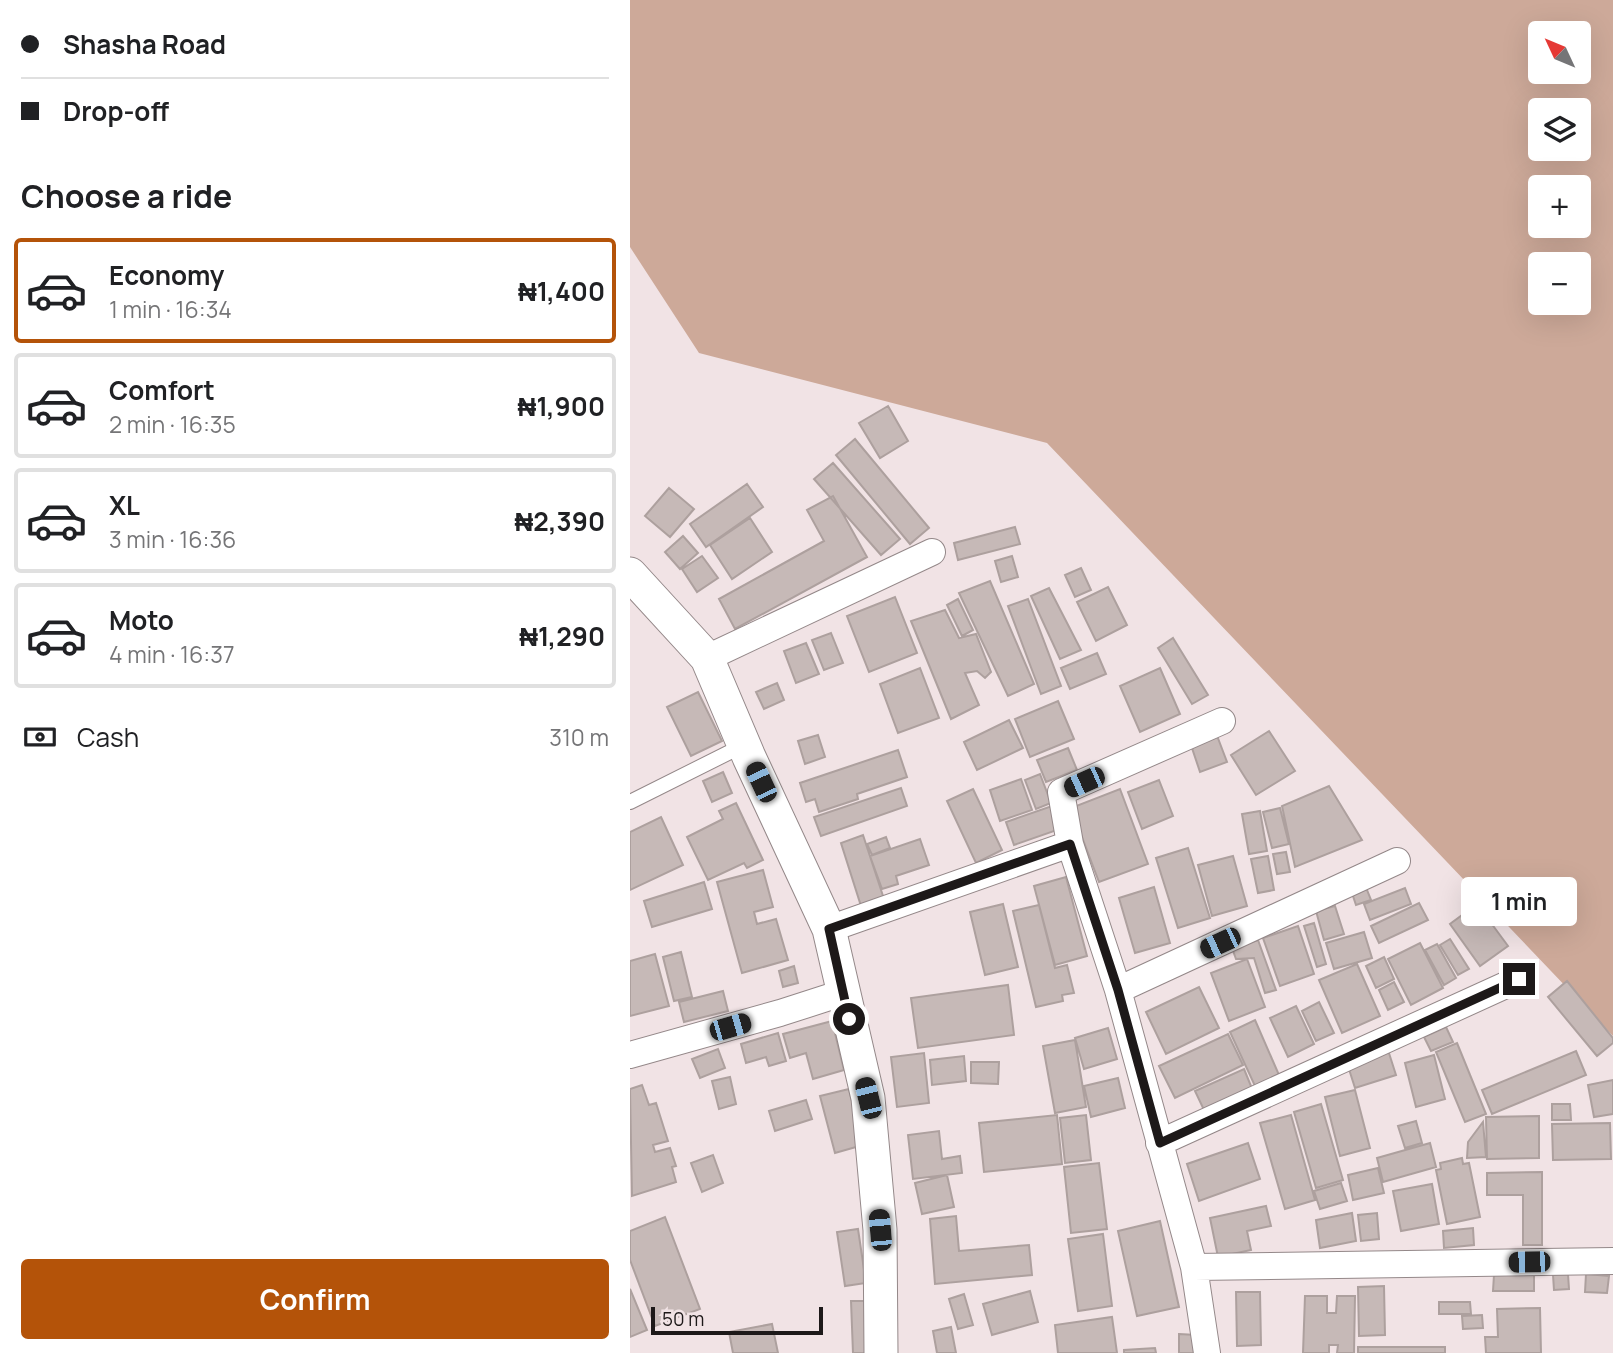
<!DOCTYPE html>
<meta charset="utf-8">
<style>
:root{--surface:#fff;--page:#f2f2f2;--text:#202124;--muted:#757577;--line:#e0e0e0;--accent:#b45309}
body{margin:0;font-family:Manrope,sans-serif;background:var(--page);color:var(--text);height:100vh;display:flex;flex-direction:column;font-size:26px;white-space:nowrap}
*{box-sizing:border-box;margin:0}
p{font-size:23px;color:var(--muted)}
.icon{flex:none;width:38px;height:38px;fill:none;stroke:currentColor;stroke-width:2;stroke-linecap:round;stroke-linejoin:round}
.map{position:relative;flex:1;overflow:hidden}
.drawer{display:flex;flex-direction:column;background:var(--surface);width:630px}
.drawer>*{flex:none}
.hud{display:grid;align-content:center;height:154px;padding:0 21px;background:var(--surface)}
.needle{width:46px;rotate:314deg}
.controls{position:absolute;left:898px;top:21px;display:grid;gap:14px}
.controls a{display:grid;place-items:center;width:63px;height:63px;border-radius:7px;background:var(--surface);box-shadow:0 7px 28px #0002;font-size:35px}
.scale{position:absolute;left:21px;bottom:18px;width:172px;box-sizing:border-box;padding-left:7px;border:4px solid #1d1919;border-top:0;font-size:19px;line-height:24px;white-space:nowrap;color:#1d1919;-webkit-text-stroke:5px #f1e3e5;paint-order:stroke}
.end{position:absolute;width:32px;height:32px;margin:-16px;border:9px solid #1d1919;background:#fff;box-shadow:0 0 0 4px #fff}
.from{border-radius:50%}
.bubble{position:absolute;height:49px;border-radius:7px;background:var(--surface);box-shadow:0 7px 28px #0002;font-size:23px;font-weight:700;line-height:49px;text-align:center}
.car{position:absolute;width:21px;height:42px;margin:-21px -10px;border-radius:9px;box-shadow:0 0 5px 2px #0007;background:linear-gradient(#222 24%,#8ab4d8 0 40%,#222 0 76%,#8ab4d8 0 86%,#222 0)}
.hud b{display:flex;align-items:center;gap:24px;height:66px;font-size:26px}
.hud b+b{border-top:2px solid var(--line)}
.hud i{width:18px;height:18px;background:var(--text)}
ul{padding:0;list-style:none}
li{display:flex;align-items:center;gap:21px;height:105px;margin:0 14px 10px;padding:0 7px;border:4px solid var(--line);border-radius:7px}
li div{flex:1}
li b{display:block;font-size:26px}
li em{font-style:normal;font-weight:700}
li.selected{border-color:var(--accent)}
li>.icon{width:63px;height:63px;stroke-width:1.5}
h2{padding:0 21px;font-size:32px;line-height:84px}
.pay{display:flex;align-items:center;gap:18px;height:77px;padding:0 21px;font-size:26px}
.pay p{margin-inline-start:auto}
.button{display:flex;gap:14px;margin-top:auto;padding:14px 21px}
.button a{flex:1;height:80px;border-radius:7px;background:var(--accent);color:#fff;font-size:28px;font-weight:700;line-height:80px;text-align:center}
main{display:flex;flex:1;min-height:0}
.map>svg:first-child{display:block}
</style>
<main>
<section class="drawer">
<div class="hud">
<b><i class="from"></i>Shasha Road</b>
<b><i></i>Drop-off</b>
</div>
<h2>Choose a ride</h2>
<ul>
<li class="selected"><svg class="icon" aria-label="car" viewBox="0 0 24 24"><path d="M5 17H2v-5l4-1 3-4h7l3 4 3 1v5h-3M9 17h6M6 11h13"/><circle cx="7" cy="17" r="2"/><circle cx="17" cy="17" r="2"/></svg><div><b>Economy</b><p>1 min · 16:34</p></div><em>₦1,400</em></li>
<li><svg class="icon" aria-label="car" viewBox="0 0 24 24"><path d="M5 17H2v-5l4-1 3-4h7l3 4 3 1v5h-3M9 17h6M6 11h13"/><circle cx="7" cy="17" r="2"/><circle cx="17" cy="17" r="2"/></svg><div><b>Comfort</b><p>2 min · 16:35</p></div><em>₦1,900</em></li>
<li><svg class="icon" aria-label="car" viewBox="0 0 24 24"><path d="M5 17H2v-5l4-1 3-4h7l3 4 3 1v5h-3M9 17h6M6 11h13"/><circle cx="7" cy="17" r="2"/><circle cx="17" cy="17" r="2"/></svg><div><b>XL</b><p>3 min · 16:36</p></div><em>₦2,390</em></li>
<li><svg class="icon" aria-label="car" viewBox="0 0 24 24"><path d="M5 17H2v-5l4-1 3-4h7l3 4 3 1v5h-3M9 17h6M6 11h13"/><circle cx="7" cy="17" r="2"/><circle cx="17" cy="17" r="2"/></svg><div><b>Moto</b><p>4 min · 16:37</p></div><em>₦1,290</em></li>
</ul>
<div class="pay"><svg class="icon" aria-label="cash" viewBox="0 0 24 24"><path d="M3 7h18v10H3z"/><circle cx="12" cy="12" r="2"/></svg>Cash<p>310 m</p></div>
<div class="button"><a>Confirm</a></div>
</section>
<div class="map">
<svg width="983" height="1353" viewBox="0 0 983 1353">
<rect width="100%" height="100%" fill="#f1e3e5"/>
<!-- forest -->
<path fill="#cda999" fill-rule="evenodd" d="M0,0H983V1036L417,443L69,353L0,247ZM910,33H948V72H910ZM910,110H948V149H910ZM910,187H948V226H910ZM910,264H948V303H910Z"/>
<!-- building -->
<path fill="#c6b9b7" stroke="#ada09e" stroke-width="2" d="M258,406L278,441L250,458L229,423Z
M225,439L299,528L280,544L206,455Z
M203,463L270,539L251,555L184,479Z
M117,484L133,507L76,547L60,524Z
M39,488L64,509L40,537L15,516Z
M203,496L237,557L105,629L89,599L194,541L177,510Z
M120,518L142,552L102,579L80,545Z
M385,527L390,544L328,560L324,543Z
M53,536L68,553L50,569L35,552Z
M72,556L88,578L67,592L52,569Z
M382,556L388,577L371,582L365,561Z
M451,568L461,590L445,597L435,575Z
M360,581L404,684L378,696L329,593Z
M478,587L497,625L466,641L447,602Z
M419,588L451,650L430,659L401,596Z
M265,597L287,653L239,672L217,616Z
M328,599L343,630L332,636L317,605Z
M398,599L431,686L411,694L378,606Z
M315,610L329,638L346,634L361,672L355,678L347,671L335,673L349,705L321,719L281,621Z
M201,633L213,663L194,670L182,640Z
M543,638L578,695L562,704L528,648Z
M176,643L189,674L166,683L154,651Z
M467,653L476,674L440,689L431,668Z
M290,668L309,718L268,733L250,684Z
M530,668L550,714L510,732L490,686Z
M147,683L154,700L134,709L126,692Z
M68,692L92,741L61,756L37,707Z
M428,701L444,739L400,757L385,719Z
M379,720L393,748L347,770L334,742Z
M639,731L665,771L626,795L601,755Z
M586,733L597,762L570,772L560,742Z
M188,735L195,757L175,764L168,741Z
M438,748L447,770L416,782L407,760Z
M268,750L277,777L227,794L228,799L189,812L185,799L176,802L170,783Z
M93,772L102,793L82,802L73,781Z
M410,774L421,803L406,809L395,780Z
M391,779L402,810L370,821L360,790Z
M529,780L543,816L512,829L498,792Z
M699,786L732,840L665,867L652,806Z
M271,788L277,806L191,836L184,817Z
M343,789L372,850L346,863L317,801Z
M490,789L518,864L469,882L441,808Z
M106,803L133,860L117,868L114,863L78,880L57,837L93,819L89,811Z
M422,806L430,829L384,845L376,822Z
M650,808L659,844L642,848L633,812Z
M630,811L637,851L619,854L612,814Z
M31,817L53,865L0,890V832Z
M233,835L254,899L231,906L211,843Z
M256,837L260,848L242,855L237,844Z
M290,839L299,865L266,876L268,884L252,889L240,856Z
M558,848L580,918L548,928L526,858Z
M656,852L660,872L647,874L643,854Z
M603,856L617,906L582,916L568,865Z
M638,856L644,890L628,893L621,859Z
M133,870L143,907L124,912L127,924L146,919L158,960L112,973L87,882Z
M436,877L457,956L425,965L404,886Z
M74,882L82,909L22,927L14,901Z
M735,885L741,900L726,905L721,890Z
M524,887L540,943L505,953L489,898Z
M775,888L781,904L740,920L734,904Z
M789,903L798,920L749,943L741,926Z
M373,904L388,967L355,975L340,912Z
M847,904L878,946L850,966L820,924Z
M409,905L425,968L437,965L444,993L432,995L433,1001L406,1007L383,911Z
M705,906L714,934L694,940L686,911Z
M684,923L696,964L687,967L674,926Z
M668,926L684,974L650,986L633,938Z
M734,932L742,958L704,969L696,943Z
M820,939L839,969L828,975L810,945Z
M628,940L646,990L635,993L624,958L606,959L602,948Z
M790,943L813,988L781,1005L758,959Z
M807,944L826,978L814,985L795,950Z
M51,952L62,997L44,1001L33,957Z
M25,954L39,1006L0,1016V961Z
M754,957L764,979L746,988L736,966Z
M617,959L635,1007L599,1021L581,973Z
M727,964L750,1016L712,1033L689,980Z
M164,966L168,983L153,987L149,971Z
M937,981L983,1038V1043L967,1056L918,997Z
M764,982L774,1002L758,1010L749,990Z
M378,985L384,1035L288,1048L281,998Z
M569,987L589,1028L536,1054L516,1012Z
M93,991L98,1011L54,1022L49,1002Z
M689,1002L704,1033L686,1041L672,1011Z
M666,1006L684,1044L658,1057L640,1018Z
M625,1020L649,1075L625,1086L600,1032Z
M202,1021L214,1070L183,1079L176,1053L160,1058L153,1034Z
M816,1027L823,1042L801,1051L794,1037Z
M478,1028L487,1059L454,1069L445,1038Z
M148,1033L156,1061L139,1066L136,1057L116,1063L111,1044Z
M598,1034L613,1065L545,1098L529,1066Z
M445,1040L456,1107L425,1113L413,1046Z
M827,1043L856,1114L835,1122L806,1052Z
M88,1049L95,1068L70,1078L62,1059Z
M758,1050L766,1075L725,1088L717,1063Z
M946,1051L956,1075L862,1114L852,1090Z
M294,1053L299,1103L267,1107L261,1057Z
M804,1055L815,1099L786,1107L775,1063Z
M334,1056L336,1081L302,1085L300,1060Z
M341,1062H369L368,1084L341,1083Z
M614,1069L623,1091L574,1110L565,1091Z
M100,1077L106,1104L89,1109L82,1081Z
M488,1078L495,1108L461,1117L454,1086Z
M983,1080V1114L964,1117L958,1085Z
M12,1085L19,1105L26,1103L38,1141L23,1145L25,1152L40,1148L46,1166L42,1167L46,1182L2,1196L0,1089Z
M219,1089L233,1145L205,1153L190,1096Z
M725,1090L740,1148L710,1156L695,1097Z
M176,1100L182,1119L145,1131L139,1111Z
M691,1104L713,1180L686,1188L664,1112Z
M922,1104H940L941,1120H922Z
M427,1115L432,1164L354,1172L349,1123Z
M456,1115L461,1160L435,1163L430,1118Z
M661,1115L685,1200L655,1209L630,1123Z
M909,1116V1158L857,1159L856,1117Z
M786,1121L792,1143L775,1148L768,1126Z
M853,1122L856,1157L837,1158L838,1142Z
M980,1123L981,1159L923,1160L922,1124Z
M309,1131L312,1159L330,1156L332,1173L283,1179L278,1135Z
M618,1143L630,1179L569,1201L557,1164Z
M800,1143L806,1167L753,1182L747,1158Z
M83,1155L93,1183L72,1192L61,1163Z
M832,1158L833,1164L839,1163L850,1217L817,1224L806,1170L811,1169L810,1163Z
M469,1163L477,1229L441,1233L434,1167Z
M748,1168L754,1193L723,1200L718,1175Z
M912,1172V1245H893V1195H857V1173Z
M317,1175L324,1207L292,1214L285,1183Z
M711,1183L717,1201L690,1209L684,1191Z
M802,1184L809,1224L771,1231L763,1191Z
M636,1206L641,1226L617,1231L621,1250L588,1257L580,1218Z
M722,1213L726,1241L690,1248L686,1220Z
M747,1213L749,1239L731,1241L728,1215Z
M326,1216L329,1251L399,1245L402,1275L305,1284L300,1219Z
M35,1217L70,1309L25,1326L0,1260V1231Z
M530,1221L549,1307L507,1316L488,1231Z
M843,1228L844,1245L814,1248L813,1231Z
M228,1229L236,1283L215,1286L207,1232Z
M473,1234L482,1306L448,1311L438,1239Z
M938,1274L939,1289L924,1290L923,1275Z
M956,1274L979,1276L977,1293L955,1292Z
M864,1275H904V1291H863Z
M754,1286L755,1335L729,1336L728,1287Z
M0,1289L17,1330L0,1337Z
M400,1291L408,1322L362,1335L353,1304Z
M606,1292H630L631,1345L607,1346Z
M334,1294L343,1325L328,1329L319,1299Z
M675,1296H697V1313H706L707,1296H725L724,1353H707L708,1345H699V1353H673Z
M221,1301H243L245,1353H223Z
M809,1302H840L841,1314H809Z
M910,1308L911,1353H856L855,1337H868L867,1309Z
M852,1315L853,1328L833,1329L832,1316Z
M482,1317L487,1353H428L425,1325Z
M142,1324L148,1353H103L99,1332Z
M321,1327L326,1353H307L303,1331Z
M549,1334L566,1335L565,1353H549Z
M728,1347H815V1353H728Z
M525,1348L526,1353H494V1350Z"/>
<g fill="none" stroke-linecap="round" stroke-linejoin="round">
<!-- service casing -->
<g stroke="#948889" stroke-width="16">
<path id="service" d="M0,802L114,745"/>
</g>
<!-- minor casing -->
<g stroke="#948889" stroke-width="28">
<path id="minor" d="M77,658L302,552
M440,844L431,792L592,721
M199,929L440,844L488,990L564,1267L577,1353
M488,990L767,861
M0,1055L150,1013L212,993
M529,1143L889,979
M564,1267L983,1261"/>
</g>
<!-- tertiary casing -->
<g stroke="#948889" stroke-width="35">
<path id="tertiary" d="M0,574L77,658L119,757L199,929L238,1098L250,1230L251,1353"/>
</g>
<!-- service -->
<use href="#service" stroke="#fff" stroke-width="14"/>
<!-- minor -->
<use href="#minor" stroke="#fff" stroke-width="26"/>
<!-- tertiary -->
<use href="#tertiary" stroke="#fff" stroke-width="33"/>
</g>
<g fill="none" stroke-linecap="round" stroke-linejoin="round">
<!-- route -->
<path stroke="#1d1919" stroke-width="9" d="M219,1019L199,929L440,844L488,990L530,1143L889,979"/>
</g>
</svg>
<div class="controls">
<a><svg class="needle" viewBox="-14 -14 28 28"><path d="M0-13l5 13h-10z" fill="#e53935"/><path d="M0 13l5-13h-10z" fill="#757577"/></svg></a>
<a><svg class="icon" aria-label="layers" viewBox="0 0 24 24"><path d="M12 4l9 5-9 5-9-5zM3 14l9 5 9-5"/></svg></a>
<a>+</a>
<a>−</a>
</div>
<div class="scale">50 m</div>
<i class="end from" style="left:219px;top:1019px"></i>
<i class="end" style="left:889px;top:979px"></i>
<div class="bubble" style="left:831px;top:877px;width:116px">1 min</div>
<i class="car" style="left:131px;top:782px;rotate:335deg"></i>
<i class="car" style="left:454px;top:782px;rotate:246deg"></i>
<i class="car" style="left:590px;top:943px;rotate:245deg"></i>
<i class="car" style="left:100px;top:1027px;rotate:74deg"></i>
<i class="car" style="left:238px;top:1098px;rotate:346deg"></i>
<i class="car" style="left:250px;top:1230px;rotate:355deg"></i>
<i class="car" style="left:899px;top:1262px;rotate:269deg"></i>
</div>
</main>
